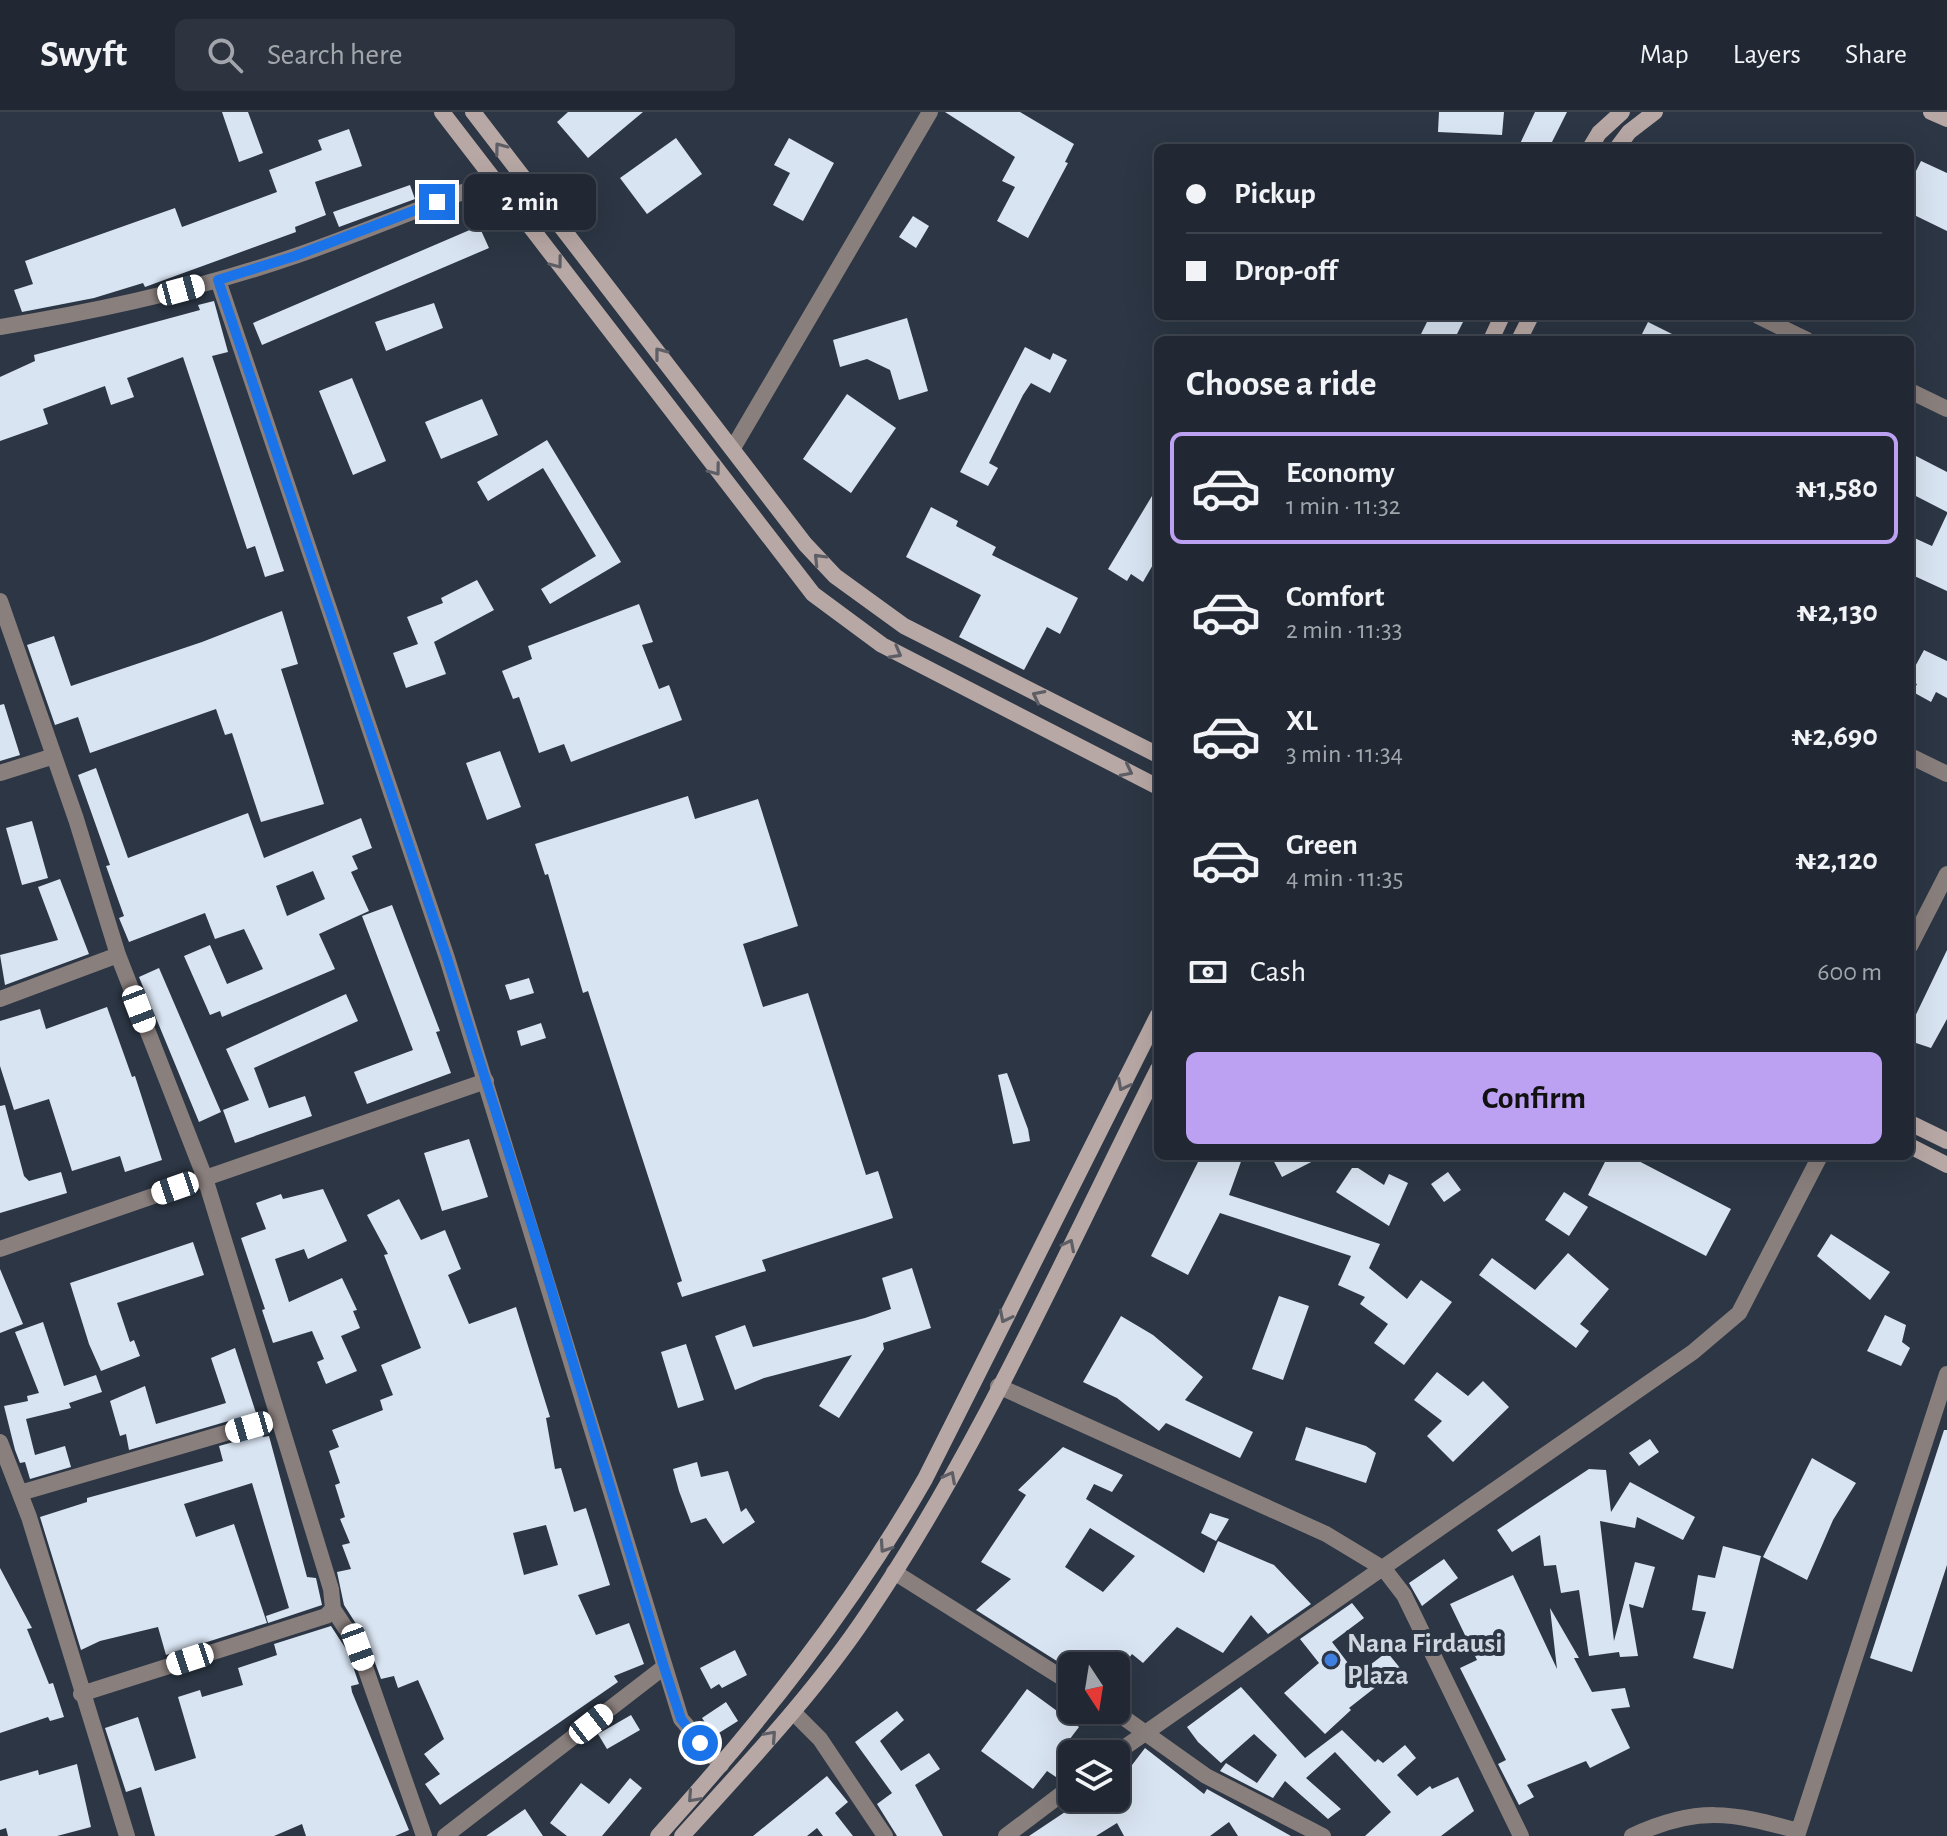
<!DOCTYPE html>
<meta charset="utf-8">
<style>
:root{--surface:#212833;--page:#2d343f;--text:#f1f3f6;--muted:#a2a6ac;--line:#3e444e;--accent:#bca0f2}
body{margin:0;font-family:"Alegreya Sans",sans-serif;background:var(--page);color:var(--text);height:100vh;display:flex;flex-direction:column;font-size:30px;white-space:nowrap}
*{box-sizing:border-box;margin:0}
p{font-size:26px;color:var(--muted)}
.icon{flex:none;width:44px;height:44px;fill:none;stroke:currentColor;stroke-width:2;stroke-linecap:round;stroke-linejoin:round}
.map{position:relative;flex:1;overflow:hidden}
.panel{position:absolute;left:1154px;top:224px;width:760px;height:824px;display:flex;flex-direction:column;background:var(--surface);border-radius:12px;box-shadow:0 8px 32px #0002,0 0 0 2px var(--line)}
.panel>*{flex:none}
.guide{position:absolute;left:1154px;top:32px;width:760px;height:176px;border-radius:12px;box-shadow:0 8px 32px #0002,0 0 0 2px var(--line);display:grid;align-content:center;height:176px;padding:0 32px;background:var(--surface)}
.needle{width:52px;rotate:168deg}
.buttons{position:absolute;left:1058px;top:1540px;display:grid;gap:16px}
.buttons a{display:grid;place-items:center;width:72px;height:72px;border-radius:12px;background:var(--surface);box-shadow:0 8px 32px #0002,0 0 0 2px var(--line);font-size:40px}
.end{position:absolute;width:36px;height:36px;margin:-18px;border:10px solid #1a73e8;background:#fff;box-shadow:0 0 0 4px #fff}
.from{border-radius:50%}
.bubble{position:absolute;height:56px;border-radius:12px;background:var(--surface);box-shadow:0 8px 32px #0002,0 0 0 2px var(--line);font-size:26px;font-weight:700;line-height:56px;text-align:center}
.car{position:absolute;width:24px;height:48px;margin:-24px -12px;border-radius:10px;box-shadow:0 0 6px 2px #0007;background:linear-gradient(#fff 24%,#345 0 40%,#fff 0 76%,#345 0 86%,#fff 0)}
.guide b{display:flex;align-items:center;gap:28px;height:76px;font-size:30px}
.guide b+b{border-top:2px solid var(--line)}
.guide i{width:20px;height:20px;background:var(--text)}
ul{padding:0;list-style:none}
li{display:flex;align-items:center;gap:24px;height:112px;margin:0 16px 12px;padding:0 16px;border:4px solid transparent;border-radius:12px}
li div{flex:1}
li b{display:block;font-size:30px}
li em{font-style:normal;font-weight:700}
li.current{border-color:var(--accent)}
li>.icon{width:72px;height:72px;stroke-width:1.5}
h2{padding:0 32px;font-size:36px;line-height:96px}
.pay{display:flex;align-items:center;gap:20px;height:88px;padding:0 32px;font-size:30px}
.pay p{margin-inline-start:auto}
.button{display:flex;gap:16px;margin-top:auto;padding:16px 32px}
.button a{flex:1;height:92px;border-radius:12px;background:var(--accent);color:#111;font-size:32px;font-weight:700;line-height:92px;text-align:center}
header{display:flex;align-items:center;gap:48px;box-sizing:border-box;height:112px;padding:0 40px;background:var(--surface);border-bottom:2px solid var(--line)}
header strong{font-size:38px}
nav{display:flex;gap:44px;margin-inline-start:auto;font-size:28px}
.search{width:560px;height:72px;background:var(--page);display:flex;align-items:center;gap:20px;box-sizing:border-box;padding:0 28px;border-radius:12px;color:var(--muted);font-size:30px}
.map>svg:first-child{display:block}
</style>
<header>
<strong>Swyft</strong>
<div class="search"><svg class="icon" aria-label="search" viewBox="0 0 24 24"><circle cx="10" cy="10" r="6"/><path d="M15 15l6 6"/></svg>Search here</div>
<nav><a>Map</a><a>Layers</a><a>Share</a></nav>
</header>
<div class="map">
<svg width="1947" height="1724" viewBox="0 0 1947 1724">
<rect width="100%" height="100%" fill="#2c3644"/>
<!-- building -->
<path fill="#d9e4f2" fill-rule="evenodd" d="M222,0H248L263,41L239,50Z
M568,0H643L588,46L557,10Z
M945,0H1020L1074,32L1065,50L1068,51L1028,126L997,109L1015,75L1002,69L1015,45Z
M1439,0H1504L1502,23L1438,20Z
M1535,0H1567L1549,36H1518Z
M349,17L362,54L315,70L326,103L295,115L296,120L145,175L143,171L94,186L22,200L14,178L33,172L25,149L175,96L182,115L277,80L269,58L322,38L318,28Z
M676,26L702,62L647,102L620,66Z
M789,26L834,51L803,109L773,93L790,61L774,53Z
M1921,49L1947,61V119L1910,101V71Z
M410,73L415,87L339,115L333,100Z
M913,104L929,114L916,136L899,125Z
M479,114L489,136L262,233L253,211Z
M214,189L228,240L212,244L284,459L265,465L255,434L247,437L183,245L127,266L134,285L111,293L105,274L43,297L48,312L0,329V265L35,249L34,243L200,198L198,193Z
M434,191L443,216L386,239L375,210Z
M1430,204H1466L1454,228H1418Z
M907,206L928,279L899,288L890,258L867,247L840,255L833,228Z
M1648,210L1684,228H1639Z
M1025,235L1050,248L1053,241L1067,248L1050,281L1031,271L1023,283L989,351L998,356L988,374L960,360Z
M352,266L386,349L353,363L319,279Z
M847,282L896,316L851,381L803,347Z
M482,287L498,323L441,347L425,310Z
M547,328L621,450L550,492L541,477L596,444L543,356L488,389L477,370Z
M1916,344L1947,360V400L1910,381V356Z
M1158,374V444L1143,470L1131,462L1127,469L1108,457Z
M931,395L958,409L956,414L996,435L992,443L1078,486L1060,522L1047,515L1024,558L959,525L981,483L906,445Z
M1947,402V479L1910,462V424L1932,434Z
M477,468L494,498L434,530L446,562L406,576L393,541L418,532L407,505L443,491L441,486Z
M639,492L653,530L642,533L659,577L669,573L682,608L571,650L564,632L539,641L519,585L513,587L502,559L532,547L528,534Z
M282,499L298,552L281,557L324,692L261,710L232,621L225,623L216,597L90,641L78,605L55,613L27,533L54,524L71,574L202,530Z
M1924,538L1947,549V586L1936,580L1931,590L1913,580L1917,572L1910,569V564Z
M4,592L20,643L0,649V593Z
M500,639L521,695L487,708L466,651Z
M96,656L128,746L248,701L264,746L361,706L372,736L352,744L358,757L351,760L369,799L319,822L335,857L222,905L220,899L210,903L184,844L210,833L227,872L263,857L244,817L215,827L205,801L129,830L119,806L124,804L106,754L110,753L78,663ZM313,759L325,787L287,804L276,774Z
M688,684L695,707L758,687L798,814L743,832L763,895L808,881L866,1063L878,1059L893,1106L762,1148L766,1159L682,1185L677,1171L682,1169L588,879L583,881L548,762L545,763L535,732Z
M32,709L48,766L22,773L6,716Z
M60,767L89,842L5,873L0,843L58,828L38,775Z
M392,793L440,919L436,920L451,961L367,992L354,960L413,938L362,804Z
M1947,838V907L1931,936L1910,929V915Z
M159,856L221,1000L199,1010L139,865Z
M529,866L534,881L510,888L505,873Z
M346,882L358,909L254,956L269,996L305,984L312,1004L235,1031L223,998L249,988L226,937Z
M107,895L132,965L135,964L162,1048L125,1060L120,1044L72,1059L49,987L14,998L0,954V909L40,897L46,917Z
M541,911L546,926L521,934L517,919Z
M1007,961L1028,1017L1030,1029L1013,1032L998,963Z
M5,993L24,1064L29,1069L61,1060L67,1081L0,1101V994Z
M469,1027L488,1085L442,1099L424,1041Z
M1201,1044H1243L1229,1083L1380,1132L1369,1156L1407,1187L1421,1168L1452,1190L1404,1253L1374,1231L1388,1212L1360,1192L1365,1185L1338,1173L1351,1144L1220,1101L1188,1163L1151,1144Z
M1271,1044H1323L1282,1065Z
M1608,1044H1629L1731,1097L1706,1144L1588,1083Z
M1352,1056H1358L1384,1073L1389,1062L1408,1071L1389,1114L1336,1080Z
M1448,1060L1461,1078L1444,1090L1431,1072Z
M323,1077L347,1129L308,1147L304,1137L275,1147L289,1190L342,1166L357,1198L353,1199L360,1216L341,1224L357,1259L326,1272L317,1250L324,1247L312,1219L273,1231L262,1198L265,1197L241,1126L266,1117L256,1091L281,1082L283,1087Z
M1564,1080L1588,1095L1569,1124L1545,1108Z
M399,1087L421,1128L445,1118L461,1157L448,1163L469,1212L516,1195L550,1305L546,1306L555,1357L561,1356L574,1400L586,1396L610,1473L578,1483L596,1523L629,1511L644,1552L614,1564L618,1570L440,1693L425,1672L440,1662L424,1642L444,1627L418,1568L398,1576L394,1564L381,1567L367,1529L344,1493L337,1460L351,1457L342,1433L350,1431L340,1407L345,1405L335,1373L340,1371L329,1339L339,1335L332,1318L383,1298L380,1288L393,1283L381,1253L421,1236L384,1143L388,1142L367,1103ZM546,1413L558,1453L524,1463L513,1421Z
M1831,1122L1890,1160L1870,1188L1817,1144Z
M193,1130L204,1163L117,1191L130,1230L134,1228L140,1244L101,1259L89,1232L70,1171Z
M1568,1141L1609,1177L1580,1212L1589,1219L1576,1236L1479,1163L1492,1146L1535,1178Z
M912,1156L931,1216L883,1231L884,1237L839,1306L819,1294L852,1243L764,1266L735,1278L715,1224L745,1213L753,1235L865,1206L891,1197L882,1166Z
M0,1157L23,1212L0,1221Z
M1279,1184L1309,1194L1283,1268L1252,1257Z
M1885,1203L1906,1213L1902,1230L1910,1236L1901,1254L1867,1239Z
M1121,1204L1153,1223L1203,1265L1185,1288L1253,1320L1240,1346L1166,1311L1159,1319L1117,1286L1083,1270Z
M43,1210L64,1274L96,1263L102,1280L69,1291L71,1296L26,1307L35,1343L65,1334L71,1355L30,1367L25,1350L20,1351L15,1338L4,1294L28,1289L27,1284L39,1281L15,1220Z
M686,1232L704,1288L678,1296L661,1240Z
M235,1236L256,1301L129,1338L126,1322L120,1324L110,1289L145,1274L156,1312L226,1291L211,1246Z
M1437,1260L1468,1284L1483,1269L1509,1295L1453,1350L1427,1324L1442,1309L1414,1288Z
M1306,1315L1366,1334L1376,1341L1366,1371L1295,1348Z
M1944,1318H1947V1453L1912,1560L1870,1546Z
M262,1322L263,1325L269,1324L307,1465L316,1466L322,1493L268,1511L266,1504L289,1496L252,1371L184,1392L196,1425L234,1412L267,1511L166,1543L158,1515L100,1529L81,1538L40,1405L87,1390V1386L223,1349L219,1334Z
M1650,1327L1659,1340L1639,1354L1629,1341Z
M1063,1335L1123,1363L1112,1380L1094,1372L1086,1387L1204,1461L1218,1429L1274,1453L1311,1492L1268,1522L1251,1503L1223,1541L1177,1515L1143,1551L1132,1542L1123,1554H1072L1071,1558L976,1498L1011,1467L981,1450L1026,1383L1018,1378ZM1090,1416L1135,1444L1103,1480L1065,1455Z
M1812,1346L1856,1371L1833,1408L1807,1468L1763,1445Z
M697,1350L701,1365L728,1359L741,1400L746,1396L755,1410L723,1432L706,1406L691,1411L679,1379L673,1357Z
M1589,1357L1606,1358L1611,1400L1630,1370L1695,1405L1683,1428L1637,1405L1635,1416L1600,1409L1614,1529L1635,1450L1655,1455L1643,1496L1629,1492L1638,1544L1620,1545L1619,1540L1589,1544L1579,1478L1561,1481L1556,1453L1544,1454L1540,1423L1512,1440L1497,1418Z
M1210,1401L1229,1407L1216,1429L1201,1421Z
M1723,1434L1761,1444L1733,1557L1693,1546L1706,1500L1692,1498L1698,1463L1715,1466Z
M1444,1447L1458,1466L1422,1494L1409,1471Z
M0,1456L32,1516L27,1517L49,1572L53,1571L64,1605L50,1609L48,1605L0,1621Z
M1513,1463L1557,1557L1550,1496L1579,1546H1574L1592,1580L1625,1576L1630,1595L1611,1597L1630,1636L1590,1656L1586,1649L1527,1673L1534,1685L1519,1693L1498,1652L1506,1648L1460,1556L1477,1548L1450,1492Z
M1352,1491L1364,1506L1332,1530L1357,1563L1387,1540L1400,1556L1349,1596L1351,1598L1325,1622L1284,1581L1319,1551L1300,1527Z
M331,1514L348,1540L359,1572L351,1574L352,1580L409,1718L395,1724H306L302,1712L274,1724H155L141,1675L126,1680L105,1616L138,1605L155,1659L196,1646L178,1585L200,1578L202,1585L243,1573L238,1556L277,1543L274,1532Z
M735,1538L747,1563L722,1576L719,1572L711,1577L700,1556Z
M1241,1575L1305,1646L1342,1618L1375,1650L1378,1647L1383,1651L1405,1633L1416,1646L1397,1663L1417,1684L1430,1674L1432,1677L1458,1665L1474,1699L1441,1724H1365L1391,1700L1335,1640L1306,1666L1341,1697L1328,1707L1285,1669L1273,1686L1220,1659L1226,1651L1257,1671L1277,1643L1254,1622L1221,1651L1198,1630L1187,1615Z
M1027,1577L1079,1615L1066,1632L1076,1639L1056,1665L1047,1659L1033,1677L981,1639Z
M726,1590L738,1609L714,1624L702,1606Z
M897,1599L904,1608L880,1629L901,1659L929,1641L940,1657L915,1673L943,1724H897L877,1692L892,1681L855,1630Z
M631,1603L640,1618L607,1637L598,1622Z
M1145,1636L1204,1682L1207,1677L1291,1724H1238L1229,1710L1210,1724H1124L1117,1711L1096,1724H1029L1086,1686H1116V1674Z
M77,1652L91,1715L57,1724H8L6,1716L0,1718V1669L38,1658L39,1663Z
M827,1664L848,1690L835,1701L853,1724H823L817,1716L807,1724H753Z
M630,1666L642,1676L602,1724H567L550,1711L581,1671L609,1692Z
M525,1697L543,1724H486Z"/>
<g fill="none" stroke-linecap="round" stroke-linejoin="round">
<!-- street -->
<path stroke="#897f7d" stroke-width="16" d="M218,168L447,846L681,1607L721,1653
M1758,204L1807,228
M0,215C100,199 199,177 295,144C362,121 428,93 494,68
M1910,279L1947,297
M733,336L930,0
M0,489L76,707L118,843L205,1066L331,1477L333,1497L326,1504L81,1582
M1910,644L1947,662
M0,661L54,644
M1910,834L1947,762
M0,887L118,843
M0,1137L486,969
M998,1274L1326,1422L1384,1457L1404,1483L1521,1724
M0,1330L29,1405L127,1724
M20,1381L277,1306
M894,1460L1072,1572
M333,1497L358,1535L424,1724
M1113,1598L1206,1664L1323,1724
M793,1600L820,1627L885,1724
M1115,1642L1693,1240L1739,1201L1820,1044
M445,1724L664,1555
M1006,1724L1072,1674
M1632,1724C1696,1694 1732,1700 1798,1719
M1797,1724L1947,1262"/>
<!-- secondary -->
<path stroke="#b8a8a5" stroke-width="16" d="M442,0L813,482L882,533L1158,675
M473,0L805,432L835,464L904,514L1158,643
M1931,0L1947,7
M1590,36L1599,21L1622,0
M1617,36L1629,20L1655,0
M1491,228L1502,204
M1519,228L1531,204
M1910,1011L1947,1029
M1910,1034L1947,1053
M658,1724C759,1612 850,1498 925,1367L1158,903
M682,1724C747,1652 814,1582 868,1501C981,1334 1067,1137 1158,957"/>
</g>
<!-- one-way arrows -->
<defs><path id="oneway-chevron" d="M-2-3.5L2.5 0L-2 3.5" fill="none" stroke-width="1.6" stroke-linecap="round" stroke-linejoin="round" transform="scale(2)"/></defs>
<g stroke="#5d5e66">
<use href="#oneway-chevron" transform="translate(500 36) rotate(-127)"/>
<use href="#oneway-chevron" transform="translate(557 151) rotate(53)"/>
<use href="#oneway-chevron" transform="translate(660 241) rotate(-128)"/>
<use href="#oneway-chevron" transform="translate(715 358) rotate(53)"/>
<use href="#oneway-chevron" transform="translate(819 447) rotate(-134)"/>
<use href="#oneway-chevron" transform="translate(896 541) rotate(29)"/>
<use href="#oneway-chevron" transform="translate(1038 584) rotate(-153)"/>
<use href="#oneway-chevron" transform="translate(1127 659) rotate(27)"/>
<use href="#oneway-chevron" transform="translate(1123 973) rotate(117)"/>
<use href="#oneway-chevron" transform="translate(1069 1133) rotate(-63)"/>
<use href="#oneway-chevron" transform="translate(1005 1205) rotate(117)"/>
<use href="#oneway-chevron" transform="translate(950 1365) rotate(-62)"/>
<use href="#oneway-chevron" transform="translate(885 1435) rotate(124)"/>
<use href="#oneway-chevron" transform="translate(771 1624) rotate(-48)"/>
<use href="#oneway-chevron" transform="translate(693 1685) rotate(132)"/>
</g>
<g fill="none" stroke-linecap="round" stroke-linejoin="round">
<!-- route -->
<path stroke="#1a73e8" stroke-width="10" d="M437,90L295,144L218,168L447,846L538,1133L664,1555L681,1607L700,1631"/>
</g>
<!-- markers -->
<circle fill="#3f7fe0" stroke="#2c3644" stroke-width="3" cx="1331" cy="1548" r="8"/>
<g text-anchor="middle" dominant-baseline="central" stroke-width="8" stroke-linejoin="round" paint-order="stroke">
<!-- poi labels -->
<g font-size="28" font-weight="bold" fill="#cfd6df" stroke="#2c3644" text-anchor="start">
<text x="1347" y="1532">Nana Firdausi<tspan x="1347" dy="32">Plaza</tspan></text>
</g>
</g>
</svg>
<div class="buttons">
<a><svg class="needle" viewBox="-14 -14 28 28"><path d="M0-13l5 13h-10z" fill="#e53935"/><path d="M0 13l5-13h-10z" fill="#a2a6ac"/></svg></a>
<a><svg class="icon" aria-label="layers" viewBox="0 0 24 24"><path d="M12 4l9 5-9 5-9-5zM3 14l9 5 9-5"/></svg></a>
</div>
<i class="end from" style="left:700px;top:1631px"></i>
<i class="end" style="left:437px;top:90px"></i>
<div class="bubble" style="left:464px;top:62px;width:132px">2 min</div>
<i class="car" style="left:181px;top:178px;rotate:75deg"></i>
<i class="car" style="left:139px;top:897px;rotate:159deg"></i>
<i class="car" style="left:175px;top:1076px;rotate:251deg"></i>
<i class="car" style="left:249px;top:1315px;rotate:254deg"></i>
<i class="car" style="left:358px;top:1535px;rotate:160deg"></i>
<i class="car" style="left:190px;top:1547px;rotate:252deg"></i>
<i class="car" style="left:591px;top:1612px;rotate:52deg"></i>
<div class="guide">
<b><i class="from"></i>Pickup</b>
<b><i></i>Drop-off</b>
</div>
<section class="panel">
<h2>Choose a ride</h2>
<ul>
<li class="current"><svg class="icon" aria-label="car" viewBox="0 0 24 24"><path d="M5 17H2v-5l4-1 3-4h7l3 4 3 1v5h-3M9 17h6M6 11h13"/><circle cx="7" cy="17" r="2"/><circle cx="17" cy="17" r="2"/></svg><div><b>Economy</b><p>1 min · 11:32</p></div><em>₦1,580</em></li>
<li><svg class="icon" aria-label="car" viewBox="0 0 24 24"><path d="M5 17H2v-5l4-1 3-4h7l3 4 3 1v5h-3M9 17h6M6 11h13"/><circle cx="7" cy="17" r="2"/><circle cx="17" cy="17" r="2"/></svg><div><b>Comfort</b><p>2 min · 11:33</p></div><em>₦2,130</em></li>
<li><svg class="icon" aria-label="car" viewBox="0 0 24 24"><path d="M5 17H2v-5l4-1 3-4h7l3 4 3 1v5h-3M9 17h6M6 11h13"/><circle cx="7" cy="17" r="2"/><circle cx="17" cy="17" r="2"/></svg><div><b>XL</b><p>3 min · 11:34</p></div><em>₦2,690</em></li>
<li><svg class="icon" aria-label="car" viewBox="0 0 24 24"><path d="M5 17H2v-5l4-1 3-4h7l3 4 3 1v5h-3M9 17h6M6 11h13"/><circle cx="7" cy="17" r="2"/><circle cx="17" cy="17" r="2"/></svg><div><b>Green</b><p>4 min · 11:35</p></div><em>₦2,120</em></li>
</ul>
<div class="pay"><svg class="icon" aria-label="cash" viewBox="0 0 24 24"><path d="M3 7h18v10H3z"/><circle cx="12" cy="12" r="2"/></svg>Cash<p>600 m</p></div>
<div class="button"><a>Confirm</a></div>
</section>
</div>
